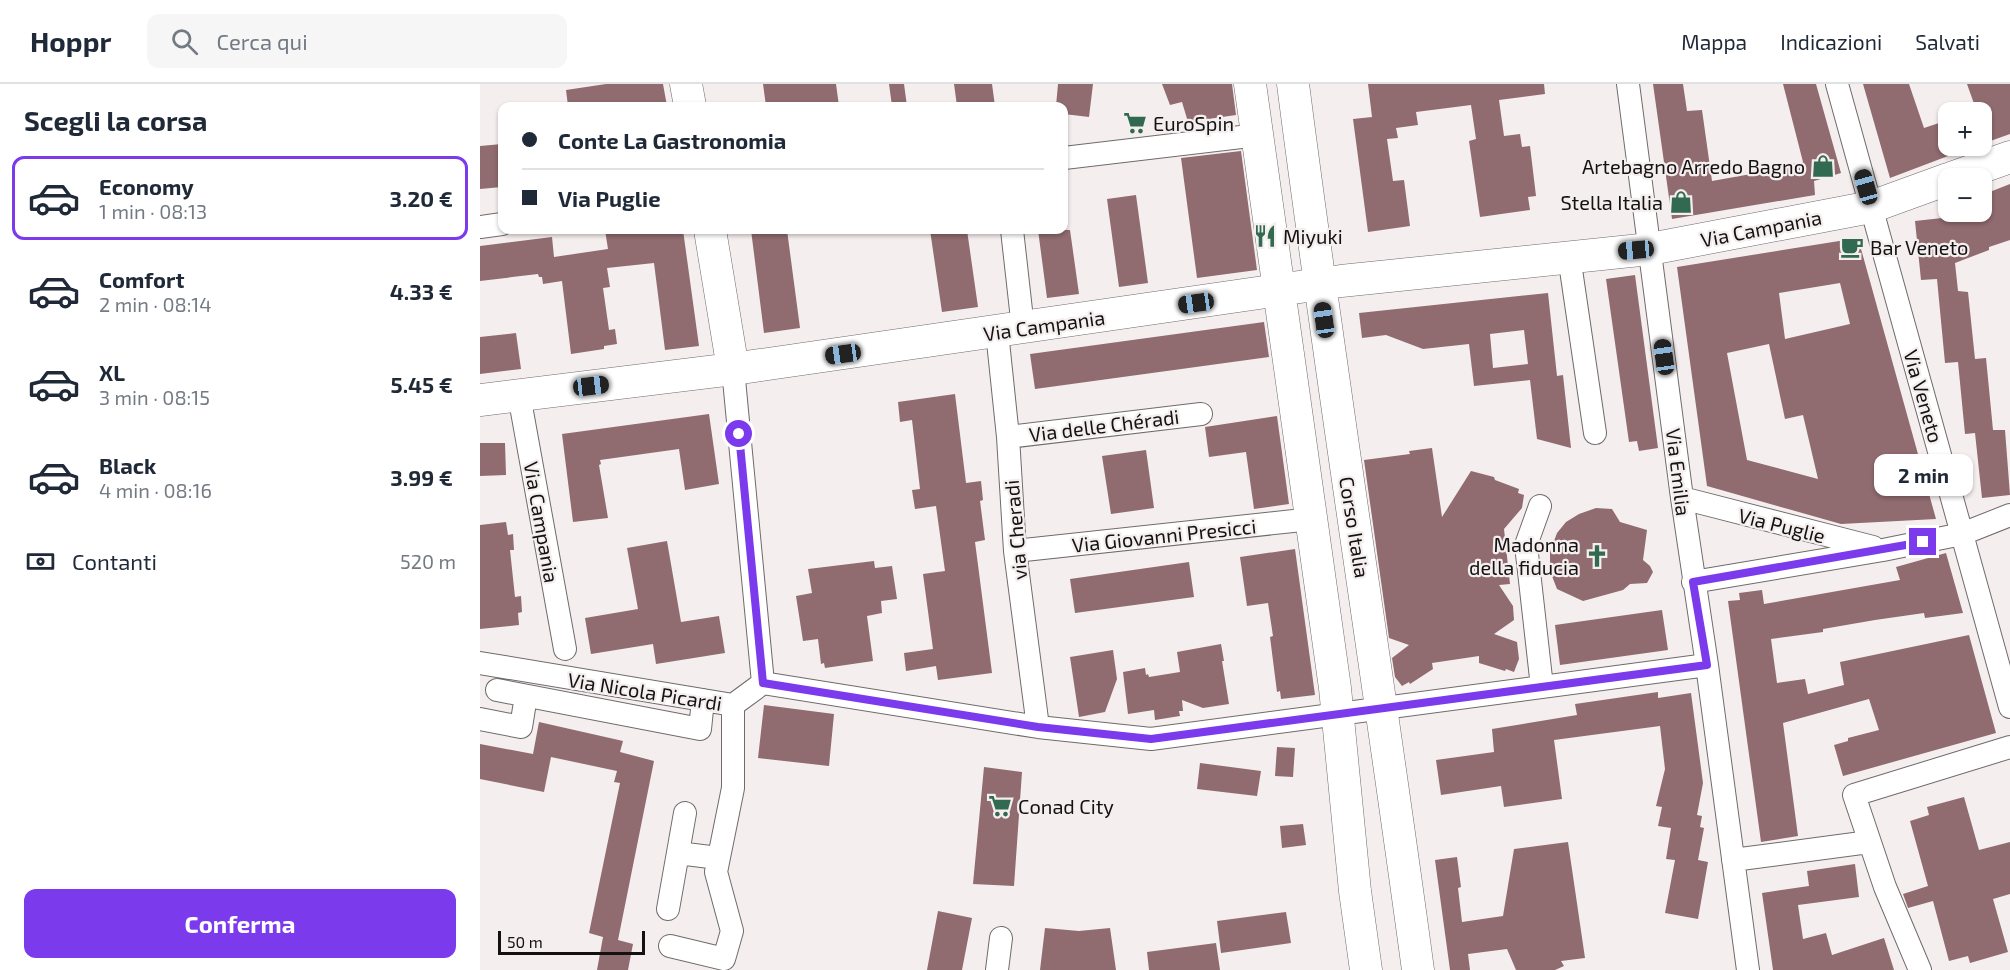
<!DOCTYPE html>
<html lang="it">
<meta charset="utf-8">
<style>
:root{--surface:#fff;--page:#f6f6f7;--text:#1f2937;--muted:#747a83;--line:#e0e1e3;--accent:#7c3aed}
body{margin:0;font-family:"Exo 2",sans-serif;background:var(--page);color:var(--text);height:100vh;display:flex;flex-direction:column;font-size:22px;white-space:nowrap}
*{box-sizing:border-box;margin:0}
p{font-size:20px;color:var(--muted)}
.icon{flex:none;width:33px;height:33px;fill:none;stroke:currentColor;stroke-width:2;stroke-linecap:round;stroke-linejoin:round}
.map{position:relative;flex:1;overflow:hidden}
.sheet{display:flex;flex-direction:column;background:var(--surface);width:480px}
.sheet>*{flex:none}
.hud{position:absolute;left:18px;top:18px;width:570px;height:132px;border-radius:12px;box-shadow:0 2px 4px #0004;display:grid;align-content:center;height:132px;padding:0 24px;background:var(--surface)}
.controls{position:absolute;left:1458px;top:18px;display:grid;gap:12px}
.controls a{display:grid;place-items:center;width:54px;height:54px;border-radius:12px;background:var(--surface);box-shadow:0 2px 4px #0004;font-size:30px}
.scale{position:absolute;left:18px;bottom:15px;width:147px;box-sizing:border-box;padding-left:6px;border:3px solid #131111;border-top:0;font-size:16px;line-height:21px;white-space:nowrap;color:#131111;-webkit-text-stroke:4px #f5eeef;paint-order:stroke}
.end{position:absolute;width:27px;height:27px;margin:-14px;border:8px solid #7c3aed;background:#fff;box-shadow:0 0 0 3px #fff}
.from{border-radius:50%}
.bubble{position:absolute;height:42px;border-radius:12px;background:var(--surface);box-shadow:0 2px 4px #0004;font-size:20px;font-weight:700;line-height:42px;text-align:center}
.car{position:absolute;width:18px;height:36px;margin:-18px -9px;border-radius:8px;box-shadow:0 0 4px 2px #0007;background:linear-gradient(#222 24%,#8ab4d8 0 40%,#222 0 76%,#8ab4d8 0 86%,#222 0)}
.hud b{display:flex;align-items:center;gap:21px;height:57px;font-size:22px}
.hud b+b{border-top:2px solid var(--line)}
.hud i{width:15px;height:15px;background:var(--text)}
ul{padding:0;list-style:none}
li{display:flex;align-items:center;gap:18px;height:84px;margin:0 12px 9px;padding:0 12px;border:3px solid transparent;border-radius:12px}
li div{flex:1}
li b{display:block;font-size:22px}
li em{font-style:normal;font-weight:700}
li.on{border-color:var(--accent)}
li>.icon{width:54px;height:54px;stroke-width:1.5}
h2{padding:0 24px;font-size:27px;line-height:72px}
.pay{display:flex;align-items:center;gap:15px;height:66px;padding:0 24px;font-size:22px}
.pay p{margin-inline-start:auto}
.action{display:flex;gap:12px;margin-top:auto;padding:12px 24px}
.action a{flex:1;height:69px;border-radius:12px;background:var(--accent);color:#fff;font-size:24px;font-weight:700;line-height:69px;text-align:center}
header{display:flex;align-items:center;gap:36px;box-sizing:border-box;height:84px;padding:0 30px;background:var(--surface);border-bottom:2px solid var(--line)}
header strong{font-size:28px}
nav{display:flex;gap:33px;margin-inline-start:auto;font-size:21px}
.search{width:420px;height:54px;background:var(--page);display:flex;align-items:center;gap:15px;box-sizing:border-box;padding:0 21px;border-radius:12px;color:var(--muted);font-size:22px}
main{display:flex;flex:1;min-height:0}
.map>svg:first-child{display:block}
</style>
<header>
<strong>Hoppr</strong>
<div class="search"><svg class="icon" aria-label="search" viewBox="0 0 24 24"><circle cx="10" cy="10" r="6"/><path d="M15 15l6 6"/></svg>Cerca qui</div>
<nav><a>Mappa</a><a>Indicazioni</a><a>Salvati</a></nav>
</header>
<main>
<section class="sheet">
<h2>Scegli la corsa</h2>
<ul>
<li class="on"><svg class="icon" aria-label="car" viewBox="0 0 24 24"><path d="M5 17H2v-5l4-1 3-4h7l3 4 3 1v5h-3M9 17h6M6 11h13"/><circle cx="7" cy="17" r="2"/><circle cx="17" cy="17" r="2"/></svg><div><b>Economy</b><p>1 min · 08:13</p></div><em>3.20 €</em></li>
<li><svg class="icon" aria-label="car" viewBox="0 0 24 24"><path d="M5 17H2v-5l4-1 3-4h7l3 4 3 1v5h-3M9 17h6M6 11h13"/><circle cx="7" cy="17" r="2"/><circle cx="17" cy="17" r="2"/></svg><div><b>Comfort</b><p>2 min · 08:14</p></div><em>4.33 €</em></li>
<li><svg class="icon" aria-label="car" viewBox="0 0 24 24"><path d="M5 17H2v-5l4-1 3-4h7l3 4 3 1v5h-3M9 17h6M6 11h13"/><circle cx="7" cy="17" r="2"/><circle cx="17" cy="17" r="2"/></svg><div><b>XL</b><p>3 min · 08:15</p></div><em>5.45 €</em></li>
<li><svg class="icon" aria-label="car" viewBox="0 0 24 24"><path d="M5 17H2v-5l4-1 3-4h7l3 4 3 1v5h-3M9 17h6M6 11h13"/><circle cx="7" cy="17" r="2"/><circle cx="17" cy="17" r="2"/></svg><div><b>Black</b><p>4 min · 08:16</p></div><em>3.99 €</em></li>
</ul>
<div class="pay"><svg class="icon" aria-label="cash" viewBox="0 0 24 24"><path d="M3 7h18v10H3z"/><circle cx="12" cy="12" r="2"/></svg>Contanti<p>520 m</p></div>
<div class="action"><a>Conferma</a></div>
</section>
<div class="map">
<svg width="1530" height="886" viewBox="0 0 1530 886">
<rect width="100%" height="100%" fill="#f5eeef"/>
<!-- building -->
<path fill="#906b70" fill-rule="evenodd" d="M126,0H183L187,22H88L86,6Z
M283,0H356L359,22H286Z
M409,0H424L427,22H412Z
M474,0H512L515,22H477Z
M578,0H613L609,33L584,30V22H576Z
M682,0H752L756,31L708,38L702,18L690,21Z
M888,0H1064L1065,10L1019,16L1024,52L1040,50L1042,63L1050,62L1056,112L1048,113L1050,126L1000,133L989,57L996,55L991,21L936,28L938,41L916,44L918,54L907,55L913,97L924,96L930,142L888,148L873,35L892,33Z
M1173,0H1203L1207,27L1222,26L1232,97L1271,90V87L1323,78L1303,0H1336L1361,89L1334,97L1335,111L1192,135Z
M1383,0H1429L1444,44L1468,36V72L1410,94Z
M1487,0H1530V50L1502,60V28H1497Z
M22,60V103L0,105V62Z
M761,67L777,186L717,194L701,74Z
M1530,100V156L1509,163V166L1475,179L1478,207L1488,208L1495,275L1506,274L1513,346H1525L1530,411L1502,414L1495,349L1485,350L1478,278L1465,279L1457,195L1441,196L1435,137L1471,133L1470,128H1502V111Z
M656,111L668,199L639,203L627,115Z
M125,146H203L219,262L185,266L174,179L127,184L130,203L123,204L129,246L135,245L137,260L124,262V265L91,270L82,197L63,200L62,193H59L58,190L0,197V162L72,153L74,173L128,165Z
M271,146H307L320,244L284,249Z
M450,146H487L498,223L462,228Z
M558,146H590L599,210L567,214Z
M1378,154L1456,435L1361,440L1227,402L1197,183ZM1360,199L1370,240L1305,255L1299,209ZM1289,260L1305,335L1323,331L1338,395L1267,376L1247,269Z
M1155,191L1178,364L1159,367L1157,357L1149,358L1126,195Z
M1068,209L1077,292L1083,291L1091,364L1057,355L1050,296L994,302L989,260L943,265L906,251L882,254L879,229ZM1044,246L1048,280L1013,284L1010,250Z
M784,238L789,273L555,305L550,270Z
M36,249L41,285L0,290V253Z
M475,310L486,399L501,397L503,416L500,417L505,456L495,458L512,589L458,596L456,582L426,587L424,569L453,565L443,490L465,487L456,422L435,425L432,406L440,405L432,336L420,338L418,318Z
M229,330L239,400L205,406L199,365L120,376L121,380L119,381L128,434L93,438L82,350Z
M797,332L809,420L774,425L766,368L729,373L725,343Z
M0,359H25L26,391L0,392Z
M952,364L962,433L991,387L1014,393L1015,396L1039,405L1038,409L1044,411L1042,424L1024,445L1030,500L1019,501L1033,522L1034,536L1014,550L1037,558L1039,575L1034,588L1026,585L1025,587L999,579V572L952,579L953,585L930,600L929,598L922,602L915,593L912,574L929,561L909,554L884,376L930,370L929,367Z
M666,366L674,424L631,430L622,372Z
M1116,424L1132,425L1140,438L1167,446L1163,476L1170,482L1173,488L1167,499L1150,500L1143,506L1103,517L1077,505L1070,487V468L1077,449L1086,438L1099,430Z
M26,438L28,451L33,450L34,466H30L35,513L41,512L42,528L38,529L39,541L0,545V441Z
M187,457L201,538L239,532L245,569L176,580L173,560L111,570L105,534L158,525L147,464Z
M815,465L835,611L801,615L800,607L797,608L790,553L793,552L788,519L767,522L760,473Z
M1466,469L1483,529L1445,534L1444,529L1395,536L1343,545V548L1291,555L1297,599L1325,595L1328,610L1364,601L1360,578L1489,551L1516,649L1363,692L1354,661L1368,657V654L1399,646L1389,615L1303,639L1318,752L1281,758L1248,517L1260,516L1259,509L1282,506L1284,520L1420,496L1416,483Z
M394,477L395,484L412,482L417,515L401,517L402,529L387,532L393,577L345,584L344,579L341,580L338,555L323,557L316,512L332,509L328,485Z
M709,478L714,513L595,529L590,495Z
M1182,526L1188,566L1080,581L1075,541Z
M741,560L744,577H742L749,620L723,624L702,616L703,627H699L700,632L675,636L674,626L648,630L643,588L665,584L666,591L668,590L669,593L700,588L697,568Z
M633,566L637,595L625,628L599,633L590,573Z
M1178,608V614L1211,609L1223,699L1217,731L1222,732L1220,743L1224,744L1218,776L1228,778L1218,835L1185,829L1195,776L1186,775L1191,744L1178,742L1182,723L1176,722L1185,685L1180,642L1074,656L1082,715L1024,723L1021,702L961,711L956,676L1014,668L1012,645L1097,631L1095,620Z
M284,621L354,630L349,682L278,674Z
M59,638L143,657L140,668L174,677L138,856L153,860L148,886H117L123,853L109,849L140,699L134,698L137,687L71,673L64,708L0,695V660L53,670Z
M797,663L815,664L813,693L795,692Z
M720,679L781,687L777,712L717,705Z
M504,683L542,688L534,802L493,800Z
M1484,713L1499,766L1530,758V810L1513,815L1528,868L1490,879L1488,872L1469,877L1453,817L1428,824L1423,810L1448,802L1430,737L1449,731L1447,723Z
M823,740L826,761L802,764L800,742Z
M1088,758L1105,874L1081,877L1084,882L1075,886H1036L1027,865L988,870L990,886H970L955,776L977,773L981,803L978,804L982,838L1023,832L1034,765Z
M1375,780L1379,813L1318,821L1323,855L1346,849L1352,871L1404,854L1414,886H1293L1282,809L1329,802L1327,787Z
M458,827L492,834L482,886H447Z
M806,828L811,859L741,869L737,837Z
M565,844L599,847L630,844L636,886H560Z
M736,859L740,886H669L667,868Z"/>
<g fill="none" stroke-linecap="round" stroke-linejoin="round">
<!-- street casing -->
<g stroke="#706a6b" stroke-width="24">
<path id="street" d="M1148,0L1202,414L1227,581L1268,886
M1357,0L1530,623
M584,74L778,51
M0,143L22,140
M532,146L543,244
M1089,172L1115,349
M517,248L528,353L535,467L558,643
M253,285L283,599
M39,311L85,565
M528,353L721,330
M1202,414L1393,463
M1060,422L1046,461L1062,603
M535,467L832,435
M1213,498L1403,466L1482,450L1530,431
M0,579L253,621L283,599L558,643L671,655L1227,581
M17,606L220,645L223,616
M0,635L41,643L46,612
M198,769L238,774
M1253,776L1389,758
M188,825L205,729
M190,862L244,875L252,847L236,788L253,704V621
M517,886L521,854
M1440,886L1405,803L1374,711L1530,663"/>
</g>
<!-- secondary casing -->
<g stroke="#706a6b" stroke-width="33">
<path id="secondary" d="M206,0L210,22
M770,0L855,604L875,807L886,886
M813,0C851,296 898,590 938,886
M1471,94L1530,73
M230,146L253,285
M0,316L253,285L861,197L1170,165L1391,123L1468,95"/>
</g>
<!-- street -->
<use href="#street" stroke="#fff" stroke-width="22"/>
<!-- secondary -->
<use href="#secondary" stroke="#fff" stroke-width="32"/>
</g>
<g fill="none" stroke-linecap="round" stroke-linejoin="round">
<!-- route -->
<path stroke="#7c3aed" stroke-width="8" d="M259,350L283,599L558,643L671,655L1227,581L1213,498L1443,458"/>
</g>
<!-- icons -->
<defs>
<g id="supermarket-bare" transform="scale(1.8)"><path d="M-6-5.5h2.5l.6 2H6L4.5 2H-2.5L-4.4-4H-6ZM-1.5 3.2a1.3 1.3 0 1 0 .1 0ZM3 3.2a1.3 1.3 0 1 0 .1 0Z" fill="#316951" stroke="#f5eeef" stroke-width="2.5" paint-order="stroke"/></g>
<g id="shop-bare" transform="scale(1.8)"><path d="M-5-2.5h2.3a2.7 3.5 0 0 1 5.4 0H5L5.5 6h-11ZM-1.5-2.5h3a1.5 2.3 0 0 0-3 0Z" fill="#316951" stroke="#f5eeef" stroke-width="2.5" paint-order="stroke"/></g>
<g id="restaurant-bare" transform="scale(1.8)"><path d="M-5-6h1v4h1v-4h1v4h1v-4h1v5L-1.5 .5V6h-2V.5L-5-1ZM5-6V6H3V1.5H1.5Q1.5-4 5-6Z" fill="#316951" stroke="#f5eeef" stroke-width="2.5" paint-order="stroke"/></g>
<g id="cafe-bare" transform="scale(1.8)"><path d="M-5.5-4.5H6V0H3Q3 3.5 0 3.5H-2.5Q-5.5 3.5-5.5 0ZM3-3.2v2h1.7v-2ZM-6 4.5H4V6H-6Z" fill="#316951" stroke="#f5eeef" stroke-width="2.5" paint-order="stroke"/></g>
<g id="church-bare" transform="scale(1.8)"><path d="M-1.2-6h2.4v3.5h3.3v2.4h-3.3V6h-2.4V-.1h-3.3v-2.4h3.3Z" fill="#316951" stroke="#f5eeef" stroke-width="2.5" paint-order="stroke"/></g>
</defs>
<g fill-rule="evenodd">
<use href="#supermarket-bare" x="655" y="39"/>
<use href="#shop-bare" x="1343" y="82"/>
<use href="#shop-bare" x="1201" y="118"/>
<use href="#restaurant-bare" x="785" y="152"/>
<use href="#cafe-bare" x="1372" y="163"/>
<use href="#church-bare" x="1117" y="472"/>
<use href="#supermarket-bare" x="520" y="722"/>
</g>
<g text-anchor="middle" dominant-baseline="central" stroke-width="4.5" stroke-linejoin="round" paint-order="stroke">
<!-- poi labels -->
<g font-size="20" fill="#131111" stroke="#f5eeef" text-anchor="start">
<text x="673" y="39">EuroSpin</text>
<text x="1325" y="82" text-anchor="end">Artebagno Arredo Bagno</text>
<text x="1183" y="118" text-anchor="end">Stella Italia</text>
<text x="803" y="152">Miyuki</text>
<text x="1390" y="163">Bar Veneto</text>
<text x="1099" y="460" text-anchor="end">Madonna<tspan x="1099" dy="23">della fiducia</tspan></text>
<text x="538" y="722">Conad City</text>
</g>
<!-- street labels -->
<g font-size="20" fill="#131111" stroke="#f5eeef">
<text transform="translate(1281 144) rotate(-11)">Via Campania</text>
<text transform="translate(564 241) rotate(-8)">Via Campania</text>
<text transform="translate(1444 312) rotate(74)">Via Veneto</text>
<text transform="translate(624 341) rotate(-7)">Via delle Chéradi</text>
<text transform="translate(1199 388) rotate(83)">Via Emilia</text>
<text transform="translate(62 438) rotate(80)">Via Campania</text>
<text transform="translate(1302 441) rotate(14)">Via Puglie</text>
<text transform="translate(875 443) rotate(81)">Corso Italia</text>
<text transform="translate(535 446) rotate(-95)">via Cheradi</text>
<text transform="translate(684 451) rotate(-6)">Via Giovanni Presicci</text>
<text transform="translate(165 607) rotate(9)">Via Nicola Picardi</text>
</g>
</g>
</svg>
<div class="controls">
<a>+</a>
<a>−</a>
</div>
<div class="scale">50 m</div>
<i class="end from" style="left:259px;top:350px"></i>
<i class="end" style="left:1443px;top:458px"></i>
<div class="bubble" style="left:1394px;top:370px;width:99px">2 min</div>
<i class="car" style="left:1386px;top:103px;rotate:344deg"></i>
<i class="car" style="left:1156px;top:166px;rotate:265deg"></i>
<i class="car" style="left:716px;top:219px;rotate:262deg"></i>
<i class="car" style="left:844px;top:236px;rotate:352deg"></i>
<i class="car" style="left:363px;top:270px;rotate:262deg"></i>
<i class="car" style="left:1184px;top:273px;rotate:352deg"></i>
<i class="car" style="left:111px;top:302px;rotate:83deg"></i>
<div class="hud">
<b><i class="from"></i>Conte La Gastronomia</b>
<b><i></i>Via Puglie</b>
</div>
</div>
</main>
